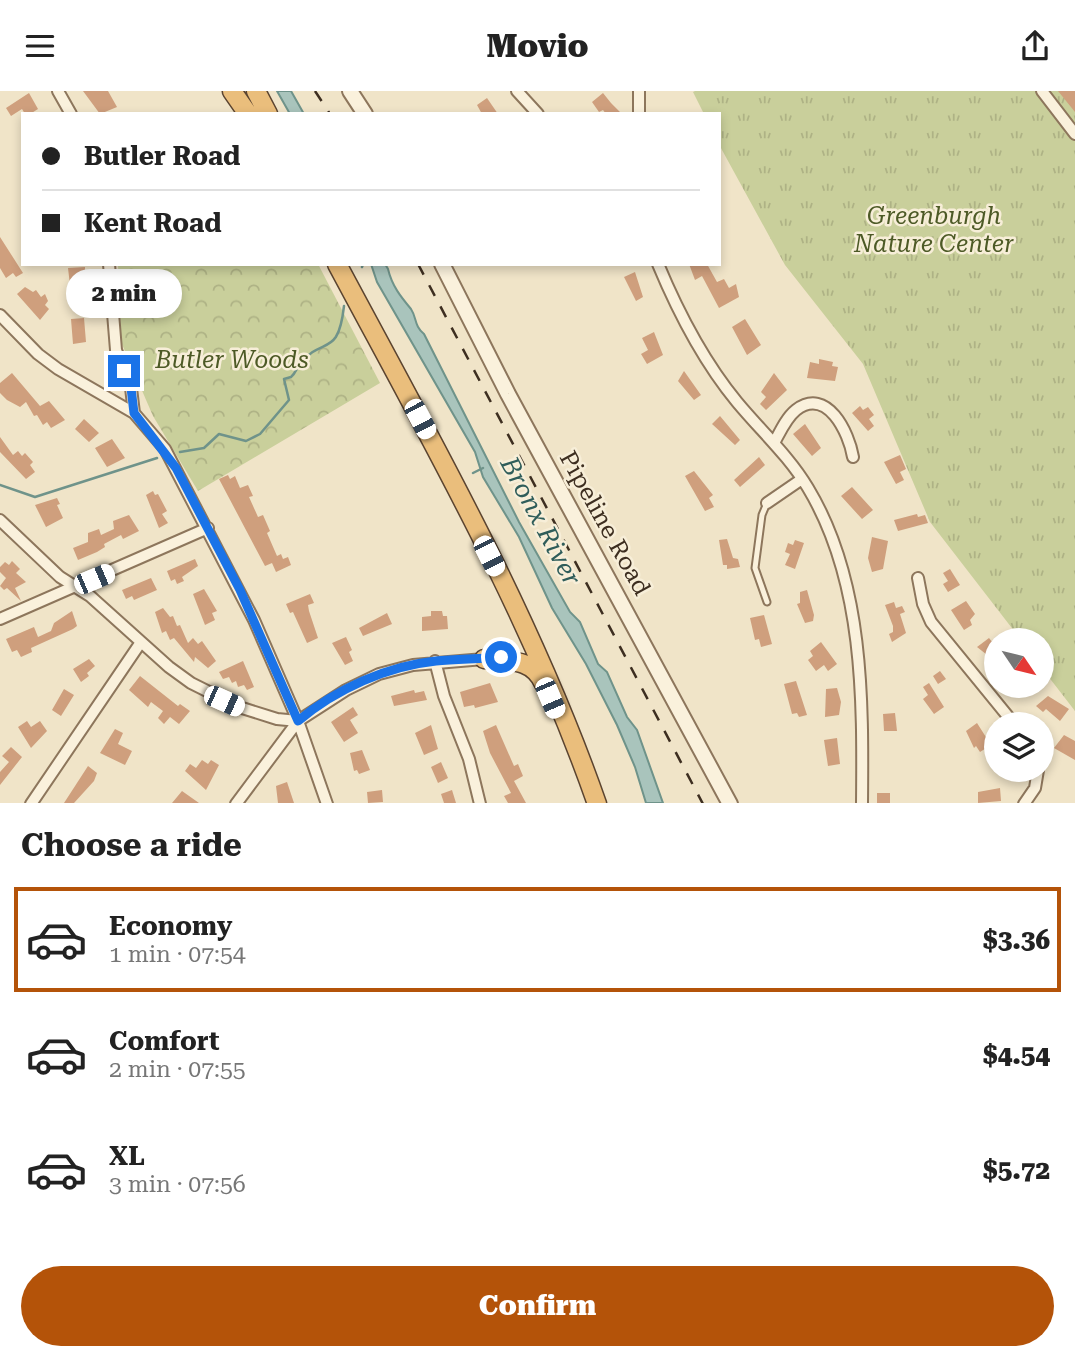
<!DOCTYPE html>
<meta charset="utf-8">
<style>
:root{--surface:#fff;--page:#f2f2f2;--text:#222;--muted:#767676;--line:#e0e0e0;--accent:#b45309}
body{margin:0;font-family:"Roboto Serif",serif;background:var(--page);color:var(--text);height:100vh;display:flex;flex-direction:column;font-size:26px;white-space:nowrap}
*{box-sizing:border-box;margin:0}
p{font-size:23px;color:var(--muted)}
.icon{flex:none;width:38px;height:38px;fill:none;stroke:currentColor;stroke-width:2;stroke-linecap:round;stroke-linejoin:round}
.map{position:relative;height:712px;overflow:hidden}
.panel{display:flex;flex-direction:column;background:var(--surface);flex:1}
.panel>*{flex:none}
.banner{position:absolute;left:21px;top:21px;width:700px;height:154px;border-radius:0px;box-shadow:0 4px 10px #0003;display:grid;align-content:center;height:154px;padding:0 21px;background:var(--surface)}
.needle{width:46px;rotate:125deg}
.fabs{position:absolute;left:984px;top:537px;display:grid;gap:14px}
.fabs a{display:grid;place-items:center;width:70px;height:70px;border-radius:50%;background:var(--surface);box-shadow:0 4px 10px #0003;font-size:35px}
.end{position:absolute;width:32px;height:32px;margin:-16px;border:9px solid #1a73e8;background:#fff;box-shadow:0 0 0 4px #fff}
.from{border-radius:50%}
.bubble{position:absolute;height:49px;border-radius:24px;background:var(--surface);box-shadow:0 4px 10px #0003;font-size:23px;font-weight:800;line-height:49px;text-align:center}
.car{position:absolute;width:21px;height:42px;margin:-21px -10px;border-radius:9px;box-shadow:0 0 5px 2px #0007;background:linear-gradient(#fff 24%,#345 0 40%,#fff 0 76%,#345 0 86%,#fff 0)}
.banner b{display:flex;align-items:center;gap:24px;height:66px;font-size:26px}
.banner b+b{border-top:2px solid var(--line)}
.banner i{width:18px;height:18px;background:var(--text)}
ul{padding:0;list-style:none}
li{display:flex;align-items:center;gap:21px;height:105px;margin:0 14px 10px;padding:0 7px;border:4px solid transparent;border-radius:0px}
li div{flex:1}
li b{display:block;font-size:26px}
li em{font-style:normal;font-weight:800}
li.selected{border-color:var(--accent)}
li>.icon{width:63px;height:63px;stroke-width:1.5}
h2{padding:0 21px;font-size:32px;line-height:84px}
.cta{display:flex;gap:14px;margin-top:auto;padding:14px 21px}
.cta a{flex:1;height:80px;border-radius:42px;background:var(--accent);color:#fff;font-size:28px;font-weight:800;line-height:80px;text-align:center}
header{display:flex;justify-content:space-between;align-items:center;height:91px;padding:0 21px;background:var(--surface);font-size:32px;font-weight:800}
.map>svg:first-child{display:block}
</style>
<header><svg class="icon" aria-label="menu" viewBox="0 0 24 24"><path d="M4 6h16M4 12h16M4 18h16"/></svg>Movio<svg class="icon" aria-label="share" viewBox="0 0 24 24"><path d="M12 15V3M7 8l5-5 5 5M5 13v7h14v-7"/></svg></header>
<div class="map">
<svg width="1075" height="713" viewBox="0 0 1075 713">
<defs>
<pattern id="grass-tufts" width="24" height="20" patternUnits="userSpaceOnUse" patternTransform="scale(1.75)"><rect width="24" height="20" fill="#c9cf9b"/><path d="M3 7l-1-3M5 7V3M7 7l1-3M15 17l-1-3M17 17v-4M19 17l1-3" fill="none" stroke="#aeb285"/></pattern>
<pattern id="forest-crowns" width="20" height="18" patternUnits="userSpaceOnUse" patternTransform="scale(1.75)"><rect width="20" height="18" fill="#c9cf9b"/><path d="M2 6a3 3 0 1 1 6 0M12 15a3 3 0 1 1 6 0" fill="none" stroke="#aeb285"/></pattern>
</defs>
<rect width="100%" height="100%" fill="#f0e4c8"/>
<!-- grass -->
<path fill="url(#grass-tufts)" d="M695,0H1075V620L1041,576V550L1021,549L930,431L863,273L785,174L722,59L719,53V23H704L693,1Z"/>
<!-- forest -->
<path fill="url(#forest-crowns)" d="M118,173H318L380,292L198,400L153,325L121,251Z"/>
<!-- water -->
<path fill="#a9c4bc" stroke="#6f938a" stroke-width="2" d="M277,0H291L304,23H290Z
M371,173H385L388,178C392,195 401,206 411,218C417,227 414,235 424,243L519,431L570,521L580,531L598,573L607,581L627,626L637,639L663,712H646L635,676L617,634L586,573L552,517L519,446L483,386L475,361L377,191Z"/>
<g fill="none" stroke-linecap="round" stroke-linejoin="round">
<!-- stream -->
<path stroke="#6f938a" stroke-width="2.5" d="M362,176L363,173
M180,361L204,357L219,343L246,350L260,343L289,309L284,288L291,286C296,282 296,277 300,273C323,244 338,268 344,215
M473,382L483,377
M0,394L35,406L157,367"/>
</g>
<!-- building -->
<path fill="#cf9f7d" d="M83,0H108L117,16L100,23Z
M1058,0H1075V21Z
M29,2L38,18L30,23H25L22,18L11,25L6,17Z
M603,2L611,12L622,23H606L603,19L599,21L592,11Z
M487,7L498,23H482L477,14Z
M0,146L23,182L16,186L13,182L6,187L0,177Z
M689,173H707L717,191L724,188L729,197L736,193L739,206L719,217L702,185L695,189Z
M85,176V202L71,203L68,177Z
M635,181L643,206L636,210L624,186Z
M25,196L33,201L36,199L41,206L45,203L48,210L45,214L49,218L40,229L17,203Z
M84,227L86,251L73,253L71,228Z
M745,228L761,254L747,264L732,236Z
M654,241L663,264L647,273L641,263L648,259L642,247Z
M819,268L833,271L832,275L838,276L835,290L807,287L810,271L819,273Z
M684,280L701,304L694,309L678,290Z
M12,282L40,315L49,310L65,329L51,337L47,331L43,334L37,324L34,325L26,311L20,316L7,309L0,302V292Z
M774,282L787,299L766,319L760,313L766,306L761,301Z
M860,315L863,319L868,316L874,324L869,328L874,335L868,340L852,322Z
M720,325L740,349L735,354L712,333Z
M84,328L99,342L89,351L75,338Z
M805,333L821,357L812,365L793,343Z
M0,346L13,364L18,360L22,365L25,362L33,371L30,374L35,381L26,388L0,361Z
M112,348L125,367L107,376L95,357Z
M900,364L906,378L900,381L904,389L896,393L884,371Z
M759,366L765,374L740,396L734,389Z
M694,380L713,404L709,407L714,416L705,420L685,385Z
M228,384L230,388L235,385L240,397L248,394L253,405L249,406L258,426L263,424L270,440L267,442L277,465L281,463L283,468L288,466L291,474L276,481L272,472L265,475L219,388Z
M852,396L873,419L862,428L841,405Z
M153,400L155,404L158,403L167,420L162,423L168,432L159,437L146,404Z
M57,407L60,413L57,414L63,427L46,436L35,414Z
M917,423L918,426L925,424L928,432L898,440L894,429Z
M129,424L139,440L123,448L121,444L104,453L105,456L97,461L78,469L73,457L88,451V442L99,438L101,444L114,438L113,430Z
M872,446L888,450L883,478L872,481L868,467Z
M727,448L733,467L738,468L740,476L727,478V474H723L719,449Z
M795,449L804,452L795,478L785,474L790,463L785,461L788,452L793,454Z
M195,468L198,475L182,486L184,490L177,493L175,488L171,490L167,480Z
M12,470L20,478L16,482L26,491L15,497L21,510L7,497L4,499L0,495L6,487L0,481V476L5,471L9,474Z
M950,478L960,494L948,501L943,493L948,490L943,482Z
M151,487L157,499L134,509L132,505L126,508L122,499Z
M204,498L217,520L212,522L215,529L205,534L193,503Z
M807,499L814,524L813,530L805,532L797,513L800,512V501Z
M310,503L314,512L308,514L309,520L318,547L307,552L293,521L290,522L286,513Z
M966,510L975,523L970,529L972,534L964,539L951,519Z
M894,511L896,517L902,515L905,521L900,523L906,542L892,551L889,543L893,541V535L885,514Z
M163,517L170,526L173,525L177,535L180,534L188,552L193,547L198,553L202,550L216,570L208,577L195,566L194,571L174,547L170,549L166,540L162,542L155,521Z
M72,520L77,535L73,538L31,557L32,561L21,566L17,559L12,561L6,548L34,536L38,546L51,540L54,532Z
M431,520H442L443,525H447L448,538L422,540V526L431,525Z
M387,522L392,533L363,545L359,537Z
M764,524L772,553L761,556L759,548L755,549L750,527Z
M346,546L352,559L349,561L353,570L345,574L332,552Z
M989,547L993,552L996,550V571L977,556Z
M821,551L837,573L828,580L824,574L816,580L808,569L813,565L810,560Z
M89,568L95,575L87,582L89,585L81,591L73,578Z
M243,570L254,596L247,599L244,594L238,596L236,590L232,592L229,586L223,588L219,581Z
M940,580L946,588L938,593L933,585Z
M140,585L178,615L180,613L190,620L179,633L170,626L164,633L158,627L163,620L151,611L148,616L129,599Z
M796,590L807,624L799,626L797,622L792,623L784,593Z
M490,592L498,611L475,617L474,614L464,616L460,601Z
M929,592L944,616L934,623L923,608L928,604L923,596Z
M1012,595H1032L1021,605Z
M837,597L841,611L839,624L825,626L826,598Z
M64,598L74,604L61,625L52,619Z
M414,599L415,602L424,600L427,609L394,615L391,605Z
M1048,605L1069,618L1060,630L1046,618L1043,621L1036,615Z
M353,616L358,624L350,629L358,642L344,651L331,631Z
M895,622L897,640H884L883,623Z
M27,630L31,636L40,630L47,640L31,657L18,636Z
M977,632L991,654L980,661L976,655L974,657L966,640Z
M431,634L438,658L424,664L415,642Z
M496,634L514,675L518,673L523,685L514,690L526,712H508L504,705L511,702L490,662L483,640Z
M115,638L123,642L118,653L132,660L125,674L100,662Z
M1064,644L1075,650V669L1054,657Z
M837,647L840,673L828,675L824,649Z
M11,656L22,666L0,694V681L9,671L2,665Z
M362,659L370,679L359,683L357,679L354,680L350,662Z
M202,669L208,673L211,669L219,674L206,699L185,680L190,673L196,677Z
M441,671L448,687L438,692L431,676Z
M88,675L97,682L94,690L74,712H64Z
M287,691L294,712H278L276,695Z
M1000,697L1001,710L978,712V701Z
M382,699L383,711L368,712L367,701Z
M452,699L456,712H444L441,703Z
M182,700L199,712H172Z
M877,702H890V712H877Z"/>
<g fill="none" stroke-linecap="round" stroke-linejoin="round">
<!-- service casing -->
<g stroke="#8d765c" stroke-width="9">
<path id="service" d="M767,511L755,477L762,424L767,412"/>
</g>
<!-- minor casing -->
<g stroke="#8d765c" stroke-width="14">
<path id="minor" d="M58,0L71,23
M517,0L538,23
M1042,0L1075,43
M639,23V0
M109,173L116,259L131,297L134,322
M658,173C678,221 704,271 737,311C761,340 789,365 808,397C864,490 863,608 862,713
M0,224L38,263L58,278L134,322L165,358L254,529L298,630L327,713
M774,352C780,341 786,327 796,319C827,295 849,342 853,366
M767,412L802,388
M0,429L60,486L90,505L169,576L191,592L239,616L277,628L298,630
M918,487L923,513L931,531L1015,634
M0,528L208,437
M435,570L444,605L469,668L480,713
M31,713L141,551
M236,713L298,630L346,599L379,583L413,574L484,568
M1024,713L1035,697L1038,679"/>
</g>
<!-- tertiary casing -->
<g stroke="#8d765c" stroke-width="18">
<path id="tertiary" d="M350,0L365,23
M442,173L508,303L730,713"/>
</g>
<!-- trunk casing -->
<g stroke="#5b4430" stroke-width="21">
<path id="trunk" d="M232,0L248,23
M256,0L268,23
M337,173C431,349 531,524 597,713
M484,568C509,570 533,567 544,593"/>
</g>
<!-- service -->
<use href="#service" stroke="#faf1dc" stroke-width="5"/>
<!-- minor -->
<use href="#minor" stroke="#faf1dc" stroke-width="10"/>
<!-- tertiary -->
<use href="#tertiary" stroke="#faf1dc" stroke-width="14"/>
<!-- trunk -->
<use href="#trunk" stroke="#eabe7c" stroke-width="18"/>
<!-- rail -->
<path stroke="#3d2e20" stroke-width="2.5" stroke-dasharray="12 12" stroke-linecap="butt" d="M315,0L330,23
M418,173L703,713"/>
</g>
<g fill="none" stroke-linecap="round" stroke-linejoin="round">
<!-- route -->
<path stroke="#1a73e8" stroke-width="9" d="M124,280L131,297L134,322L176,377L240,499L298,630C336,598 387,575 436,570C457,568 479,568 501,566"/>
</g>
<g text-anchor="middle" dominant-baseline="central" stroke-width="5" stroke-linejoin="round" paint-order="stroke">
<!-- park labels -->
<g font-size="24" font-style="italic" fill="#4d5a26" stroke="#f7eed8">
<text x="934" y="125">Greenburgh<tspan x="934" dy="28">Nature Center</tspan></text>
<text x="232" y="269">Butler Woods</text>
</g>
<!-- street labels -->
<g font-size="24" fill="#3d2e20" stroke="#f7eed8">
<text transform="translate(605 432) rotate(61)">Pipeline Road</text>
</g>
<!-- water labels -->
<g font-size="26" font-style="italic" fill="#2f5d5a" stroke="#f7eed8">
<text transform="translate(541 430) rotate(62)">Bronx River</text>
</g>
</g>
</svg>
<div class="fabs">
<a><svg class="needle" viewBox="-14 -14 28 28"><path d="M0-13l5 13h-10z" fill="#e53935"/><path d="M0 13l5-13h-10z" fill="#767676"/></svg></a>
<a><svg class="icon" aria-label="layers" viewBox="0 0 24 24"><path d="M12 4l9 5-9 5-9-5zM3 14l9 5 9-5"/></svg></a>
</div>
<i class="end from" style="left:501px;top:566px"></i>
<i class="end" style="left:124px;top:280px"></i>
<div class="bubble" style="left:66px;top:178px;width:116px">2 min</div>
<i class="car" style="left:420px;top:328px;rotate:152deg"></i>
<i class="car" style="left:489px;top:465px;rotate:153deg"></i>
<i class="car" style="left:94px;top:488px;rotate:67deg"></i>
<i class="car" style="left:550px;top:607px;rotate:157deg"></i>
<i class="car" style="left:224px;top:610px;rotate:114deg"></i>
<div class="banner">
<b><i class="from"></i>Butler Road</b>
<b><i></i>Kent Road</b>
</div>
</div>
<section class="panel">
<h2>Choose a ride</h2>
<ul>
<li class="selected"><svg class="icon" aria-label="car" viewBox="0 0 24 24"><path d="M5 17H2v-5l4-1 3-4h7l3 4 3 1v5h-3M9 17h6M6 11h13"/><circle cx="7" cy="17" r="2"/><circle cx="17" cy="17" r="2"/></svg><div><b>Economy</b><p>1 min · 07:54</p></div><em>$3.36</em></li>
<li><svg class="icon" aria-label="car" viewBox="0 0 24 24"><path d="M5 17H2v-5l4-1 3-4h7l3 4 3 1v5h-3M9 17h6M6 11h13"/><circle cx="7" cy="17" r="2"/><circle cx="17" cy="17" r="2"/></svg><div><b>Comfort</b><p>2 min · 07:55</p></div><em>$4.54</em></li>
<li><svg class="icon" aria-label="car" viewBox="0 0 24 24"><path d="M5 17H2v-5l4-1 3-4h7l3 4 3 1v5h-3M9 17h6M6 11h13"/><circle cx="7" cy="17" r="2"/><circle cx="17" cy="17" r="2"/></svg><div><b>XL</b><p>3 min · 07:56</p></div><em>$5.72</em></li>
</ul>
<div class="cta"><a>Confirm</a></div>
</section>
